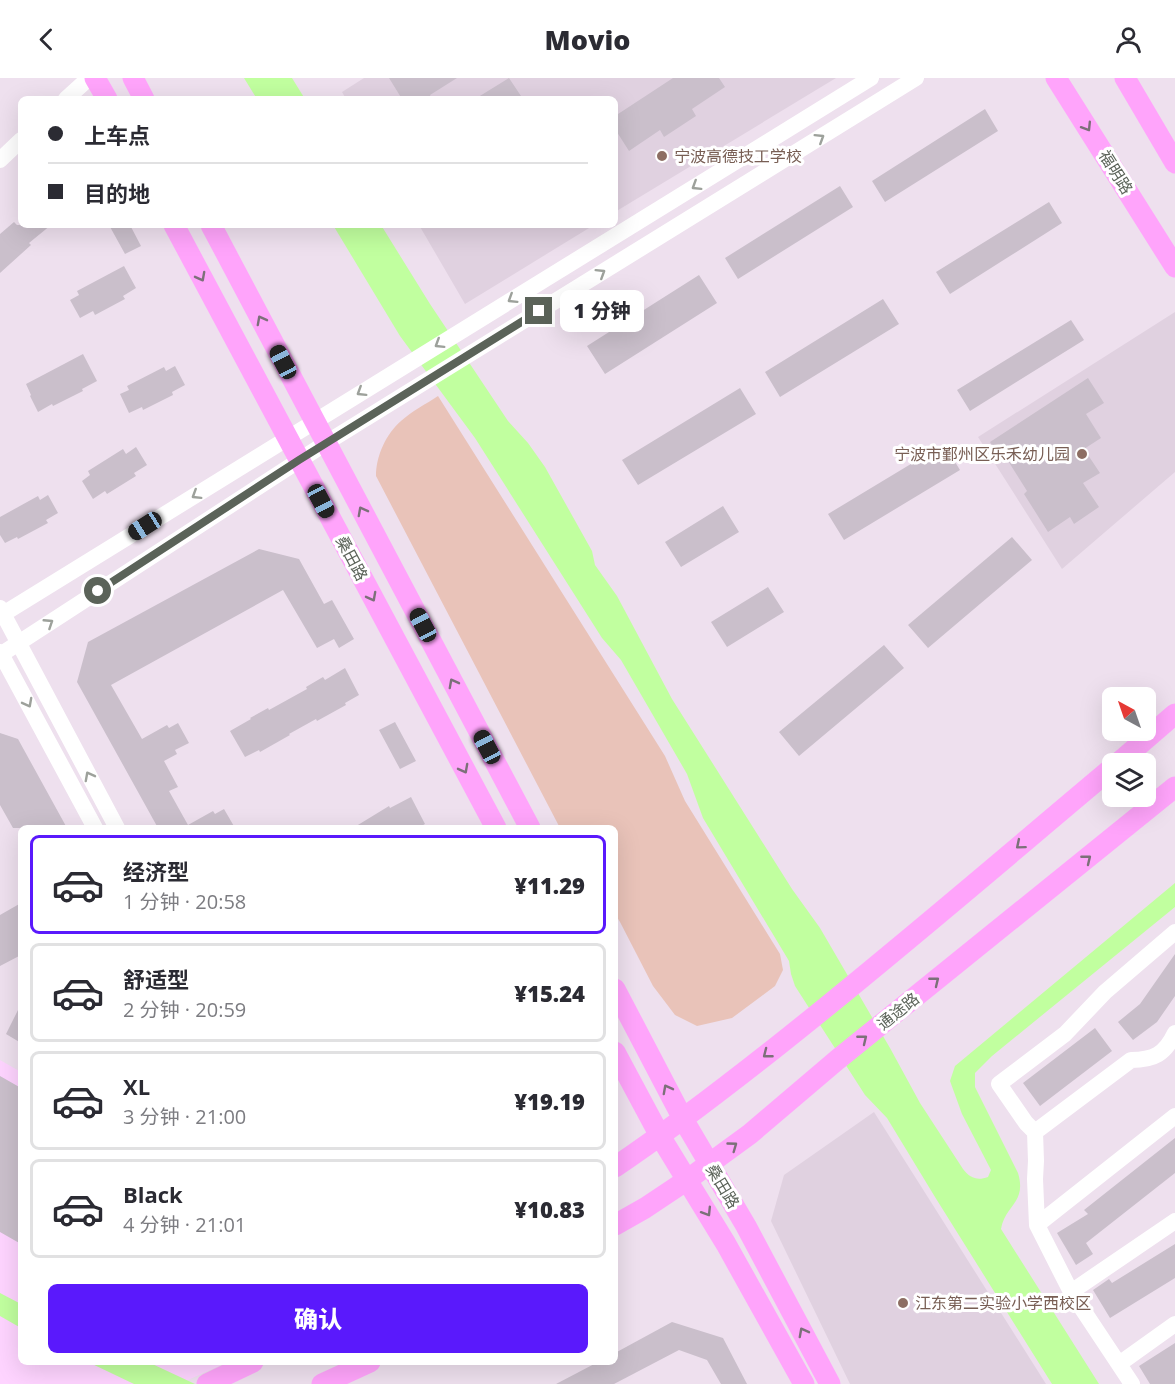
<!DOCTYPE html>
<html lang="zh">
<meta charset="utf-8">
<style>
:root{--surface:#fff;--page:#f7f7f7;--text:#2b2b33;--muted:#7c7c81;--line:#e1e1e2;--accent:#5a19fc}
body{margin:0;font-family:"Open Sans","Noto Sans SC",sans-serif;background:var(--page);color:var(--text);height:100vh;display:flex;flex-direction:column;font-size:22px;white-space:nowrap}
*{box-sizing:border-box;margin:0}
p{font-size:20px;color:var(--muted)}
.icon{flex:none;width:33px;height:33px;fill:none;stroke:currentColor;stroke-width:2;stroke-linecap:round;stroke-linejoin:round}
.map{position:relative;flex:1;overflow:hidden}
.sheet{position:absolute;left:18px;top:747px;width:600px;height:540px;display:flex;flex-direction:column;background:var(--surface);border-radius:9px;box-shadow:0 6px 24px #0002}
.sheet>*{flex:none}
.top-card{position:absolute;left:18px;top:18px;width:600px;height:132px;border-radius:9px;box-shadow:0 6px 24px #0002;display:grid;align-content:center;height:132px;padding:0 30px;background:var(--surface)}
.needle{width:39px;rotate:320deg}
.controls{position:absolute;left:1102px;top:609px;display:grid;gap:12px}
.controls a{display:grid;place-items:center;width:54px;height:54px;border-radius:9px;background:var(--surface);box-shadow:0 6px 24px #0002;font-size:30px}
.end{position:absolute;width:27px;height:27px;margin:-14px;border:8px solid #5b6359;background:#fff;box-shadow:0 0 0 3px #fff}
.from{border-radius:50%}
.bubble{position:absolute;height:42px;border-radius:9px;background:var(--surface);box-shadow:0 6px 24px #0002;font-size:20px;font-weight:800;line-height:42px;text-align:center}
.car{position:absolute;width:18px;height:36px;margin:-18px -9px;border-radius:8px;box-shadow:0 0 4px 2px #0007;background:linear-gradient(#222 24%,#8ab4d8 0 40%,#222 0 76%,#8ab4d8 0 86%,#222 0)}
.top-card b{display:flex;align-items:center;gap:21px;height:57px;font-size:22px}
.top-card b+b{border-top:2px solid var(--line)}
.top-card i{width:15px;height:15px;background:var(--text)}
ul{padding:10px 0 0;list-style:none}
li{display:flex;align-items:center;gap:18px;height:99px;margin:0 12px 9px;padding:0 18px;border:3px solid var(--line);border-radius:9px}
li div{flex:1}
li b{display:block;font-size:22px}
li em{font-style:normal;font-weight:800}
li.on{border-color:var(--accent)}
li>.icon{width:54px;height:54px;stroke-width:1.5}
.primary-button{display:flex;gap:12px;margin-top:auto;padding:12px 30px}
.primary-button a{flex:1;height:69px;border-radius:9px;background:var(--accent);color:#fff;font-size:24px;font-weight:800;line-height:69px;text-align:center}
header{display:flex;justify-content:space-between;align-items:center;height:78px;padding:0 30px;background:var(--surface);font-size:27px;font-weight:800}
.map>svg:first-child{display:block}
</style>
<header><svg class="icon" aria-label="back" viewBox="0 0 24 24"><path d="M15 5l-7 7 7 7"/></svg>Movio<svg class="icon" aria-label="person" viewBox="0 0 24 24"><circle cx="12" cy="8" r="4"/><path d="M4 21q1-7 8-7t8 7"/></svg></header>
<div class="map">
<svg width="1175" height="1306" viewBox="0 0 1175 1306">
<rect width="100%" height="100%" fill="#eee0ee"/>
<!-- commercial -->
<path fill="#fed4ff" d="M0,982L21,994V1284H228L179,1306H0Z"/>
<!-- education -->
<path fill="#e0d1e0" d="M364,0H836L615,134V21H346L342,14Z
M419,147H594L465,226Z
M1175,234V394L1062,491L978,359Z
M874,1034L1046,1306H850L771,1143L784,1097Z"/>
<!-- green -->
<path fill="#e9c3b9" d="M438,318L665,678L685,723L780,876L783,892L775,908L732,940L697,948L675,937L653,908L620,844L615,836V750H560L376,398C376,378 386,356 401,343C412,333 426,326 438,318Z"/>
<!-- water -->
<path fill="#c1ff9f" d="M244,0H292L305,21H257Z
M333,147H381L430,226L508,343L528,365L545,389L592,473L595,487L617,518L672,621L792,811L820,850L890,970L920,1025L963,1091C970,1100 977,1103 988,1099L991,1092L962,1036L950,1003L955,988L1175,805V829L992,978L975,995V1009L1018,1095C1027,1125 1005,1127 1001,1151L1099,1306H1052L935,1119L887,1040L865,1017L795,908L791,896L789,883L703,740L687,696L621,582L602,560L475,360L400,258Z
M0,1215L21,1226V1250L0,1238Z
M88,1284H148L195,1306H134Z"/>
<!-- building -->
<path fill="#cabfcb" d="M389,0H457L430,17L432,21H402Z
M509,0L523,21H475Z
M673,0H719L725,9L692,31L696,38L664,59L660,52L629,73L615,51V38Z
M985,31L998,53L885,124L872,103Z
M840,108L853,129L738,201L725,180Z
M1049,124L1062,145L950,216L936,194Z
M14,144L17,147H51L29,165L31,167L0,195V156Z
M109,147H130L141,168L125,176Z
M124,188L136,210L123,218L125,221L95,237L93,233L80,240L70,222L79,217L77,213Z
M699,197L717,225L605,296L587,268Z
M883,221L899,246L780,319L765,294Z
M1071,242L1084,262L970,333L957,312Z
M83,276L97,303L82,311L83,313L53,328L52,326L38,334L30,318L31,317L26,306Z
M175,288L185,307L172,314L173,317L143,332L142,329L129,335L120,316L129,312L127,308L164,289L166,293Z
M1088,300L1104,325L1086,336L1101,360L1084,371L1100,395L1083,405L1099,429L1074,446L1070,439L1048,454L1024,416L1027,413L1005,378L1001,381L990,364Z
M740,310L756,336L638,407L622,382Z
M944,366L960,392L844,462L828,436Z
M136,369L147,387L134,395L136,398L107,416L105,413L93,421L82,403L90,397L88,393L123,371L126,376Z
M48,417L58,435L46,442L48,445L18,461L17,459L5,465L0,457V439L38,418L40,422Z
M723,428L739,454L681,489L665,464Z
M1012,459L1032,482L928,570L908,547Z
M259,471L299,481L324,526L332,522L354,561L339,570L334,561L317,570L283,512L111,607L142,661L167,647L169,650L178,645L189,665L175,672L177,676L164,683L178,709L169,713L188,747L213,733L215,736L224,731L235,750H158L77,604L88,564Z
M768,509L784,534L727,569L711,544Z
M884,567L904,590L799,678L779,654Z
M345,590L359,617L345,625L346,627L317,643L316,641L289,656L290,657L260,674L259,672L245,679L230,653L251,641L250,640L268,630L269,632L307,611L306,609L323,599L325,602Z
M395,644L416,683L400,691L379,652Z
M0,655L18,661L67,750H13L0,727Z
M411,719L425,746L418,750H353L389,728L390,730Z
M21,825V877L0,888V837Z
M1175,876V918L1157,944L1133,962L1118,944L1140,926Z
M21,926V965L6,956Z
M1095,950L1112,973L1040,1028L1023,1005Z
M0,998L21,1010V1166L0,1154Z
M1175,1060V1095L1086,1165L1093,1176L1076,1187L1057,1155L1088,1136L1084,1132Z
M1175,1166V1200L1110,1240L1093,1212L1109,1201L1112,1205Z
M672,1244L723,1260L747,1306H721L707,1282L679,1272L614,1306H556L598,1284H615V1275Z
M1175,1265V1306H1150L1139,1288Z"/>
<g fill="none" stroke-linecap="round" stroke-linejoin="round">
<!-- minor -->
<path stroke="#fff" stroke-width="16" d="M66,21L89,0
M0,82L21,62
M0,530L117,750
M0,538L871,0
M0,574L95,750
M0,577L326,365L916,0
M1035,1054L1131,982C1154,982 1165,976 1175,955
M1037,1147L1175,1038
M1071,1214L1175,1143
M1119,1286L1175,1246
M1132,1306L1071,1214L1037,1147L1035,1101L1036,1083L1035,1054L1026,1045L999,1006L1065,956L1105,914L1175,854"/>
<!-- major -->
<path stroke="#ffa4fb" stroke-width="21" d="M95,0L107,21
M133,0L144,21
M1056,0L1175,189
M1125,0L1175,85
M174,147L496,750
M211,147L530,750
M1117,686L1175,636
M615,911L683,1041L746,1148L830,1306
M615,974L660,1058L726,1166L804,1306
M615,1089C670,1052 723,1011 775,970C890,879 1001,783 1113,689
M615,1147L645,1130L687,1102L750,1056L837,982L1175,709
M207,1306L253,1284
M322,1306L370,1284"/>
</g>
<!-- one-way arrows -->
<defs><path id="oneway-chevron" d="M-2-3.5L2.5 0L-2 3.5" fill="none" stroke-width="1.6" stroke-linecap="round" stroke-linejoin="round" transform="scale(1.5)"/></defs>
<g stroke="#7c7079">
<use href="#oneway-chevron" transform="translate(1087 49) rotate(58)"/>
<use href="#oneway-chevron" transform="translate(201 199) rotate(62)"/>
<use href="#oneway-chevron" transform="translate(261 242) rotate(-118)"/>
<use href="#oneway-chevron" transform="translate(362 433) rotate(-118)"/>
<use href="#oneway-chevron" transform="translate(372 519) rotate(62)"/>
<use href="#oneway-chevron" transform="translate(453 605) rotate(-118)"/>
<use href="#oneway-chevron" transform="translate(464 691) rotate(62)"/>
<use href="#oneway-chevron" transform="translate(1020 767) rotate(140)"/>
<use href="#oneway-chevron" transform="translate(1087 781) rotate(-39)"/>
<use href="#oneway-chevron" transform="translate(935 903) rotate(-39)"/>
<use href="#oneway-chevron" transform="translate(863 961) rotate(-39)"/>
<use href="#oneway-chevron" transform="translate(767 976) rotate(142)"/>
<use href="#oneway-chevron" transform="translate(667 1011) rotate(-118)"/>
<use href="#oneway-chevron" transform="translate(733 1068) rotate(-36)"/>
<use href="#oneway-chevron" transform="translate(707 1134) rotate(58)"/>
<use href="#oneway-chevron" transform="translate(803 1254) rotate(-118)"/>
</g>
<g stroke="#9da19b">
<use href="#oneway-chevron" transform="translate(820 60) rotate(-32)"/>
<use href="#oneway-chevron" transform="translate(696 108) rotate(148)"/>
<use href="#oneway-chevron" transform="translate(601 195) rotate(-32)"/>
<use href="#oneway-chevron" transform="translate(512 221) rotate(148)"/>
<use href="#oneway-chevron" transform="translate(439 266) rotate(148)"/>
<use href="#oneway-chevron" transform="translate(361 314) rotate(148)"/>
<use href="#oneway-chevron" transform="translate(196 417) rotate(148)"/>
<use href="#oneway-chevron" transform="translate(49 545) rotate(-33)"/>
<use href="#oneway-chevron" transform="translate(28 625) rotate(62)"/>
<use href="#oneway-chevron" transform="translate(89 698) rotate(-118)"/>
</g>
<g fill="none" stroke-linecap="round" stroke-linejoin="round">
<!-- route -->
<path stroke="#5b6359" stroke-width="8" d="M98,513L299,382L539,233"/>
</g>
<!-- markers -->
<g fill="#8d6e63" stroke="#fff" stroke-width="2">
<circle cx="662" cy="78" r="6"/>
<circle cx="1082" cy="376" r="6"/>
<circle cx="903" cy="1225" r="6"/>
</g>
<g text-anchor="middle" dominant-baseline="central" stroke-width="6" stroke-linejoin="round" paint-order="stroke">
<!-- education labels -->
<g font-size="16" fill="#785e54" stroke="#fff" text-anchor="start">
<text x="674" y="78">宁波高德技工学校</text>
<text x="1070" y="376" text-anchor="end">宁波市鄞州区乐禾幼儿园</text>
<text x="915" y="1225">江东第二实验小学西校区</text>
</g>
<!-- street labels -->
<g font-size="16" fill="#5b6359" stroke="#fff">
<text transform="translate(1116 94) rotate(58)">福明路</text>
<text transform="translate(352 480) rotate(62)">桑田路</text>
<text transform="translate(898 933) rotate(-39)">通途路</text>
<text transform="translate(723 1108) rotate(59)">桑田路</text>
</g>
</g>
</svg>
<div class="controls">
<a><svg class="needle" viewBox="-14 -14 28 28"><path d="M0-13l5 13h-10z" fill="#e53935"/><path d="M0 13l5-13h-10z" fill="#7c7c81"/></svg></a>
<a><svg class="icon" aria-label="layers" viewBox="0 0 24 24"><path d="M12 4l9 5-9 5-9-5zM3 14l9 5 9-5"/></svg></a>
</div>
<i class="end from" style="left:98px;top:513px"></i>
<i class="end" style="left:539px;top:233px"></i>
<div class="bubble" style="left:560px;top:212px;width:84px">1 分钟</div>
<i class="car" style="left:283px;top:284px;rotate:332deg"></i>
<i class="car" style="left:321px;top:423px;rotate:152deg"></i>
<i class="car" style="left:145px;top:448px;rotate:238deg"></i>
<i class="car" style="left:423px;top:547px;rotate:332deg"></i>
<i class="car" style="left:487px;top:669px;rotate:332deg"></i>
<div class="top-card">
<b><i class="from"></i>上车点</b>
<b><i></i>目的地</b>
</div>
<section class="sheet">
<ul>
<li class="on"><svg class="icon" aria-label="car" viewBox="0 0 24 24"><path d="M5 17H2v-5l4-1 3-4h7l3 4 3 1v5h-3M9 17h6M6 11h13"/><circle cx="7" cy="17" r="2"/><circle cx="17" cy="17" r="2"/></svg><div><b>经济型</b><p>1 分钟 · 20:58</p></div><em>¥11.29</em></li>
<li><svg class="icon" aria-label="car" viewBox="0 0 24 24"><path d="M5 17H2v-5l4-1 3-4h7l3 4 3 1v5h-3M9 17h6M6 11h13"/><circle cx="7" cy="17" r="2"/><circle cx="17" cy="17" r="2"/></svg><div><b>舒适型</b><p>2 分钟 · 20:59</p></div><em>¥15.24</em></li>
<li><svg class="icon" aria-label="car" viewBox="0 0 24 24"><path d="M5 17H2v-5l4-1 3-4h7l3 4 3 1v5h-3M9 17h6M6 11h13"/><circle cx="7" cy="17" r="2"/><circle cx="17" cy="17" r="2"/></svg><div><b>XL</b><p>3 分钟 · 21:00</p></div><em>¥19.19</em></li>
<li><svg class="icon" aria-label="car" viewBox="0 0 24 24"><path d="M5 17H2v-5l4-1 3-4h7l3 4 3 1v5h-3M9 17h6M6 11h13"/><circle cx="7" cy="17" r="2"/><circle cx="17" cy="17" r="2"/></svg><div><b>Black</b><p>4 分钟 · 21:01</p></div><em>¥10.83</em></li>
</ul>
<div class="primary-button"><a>确认</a></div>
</section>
</div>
